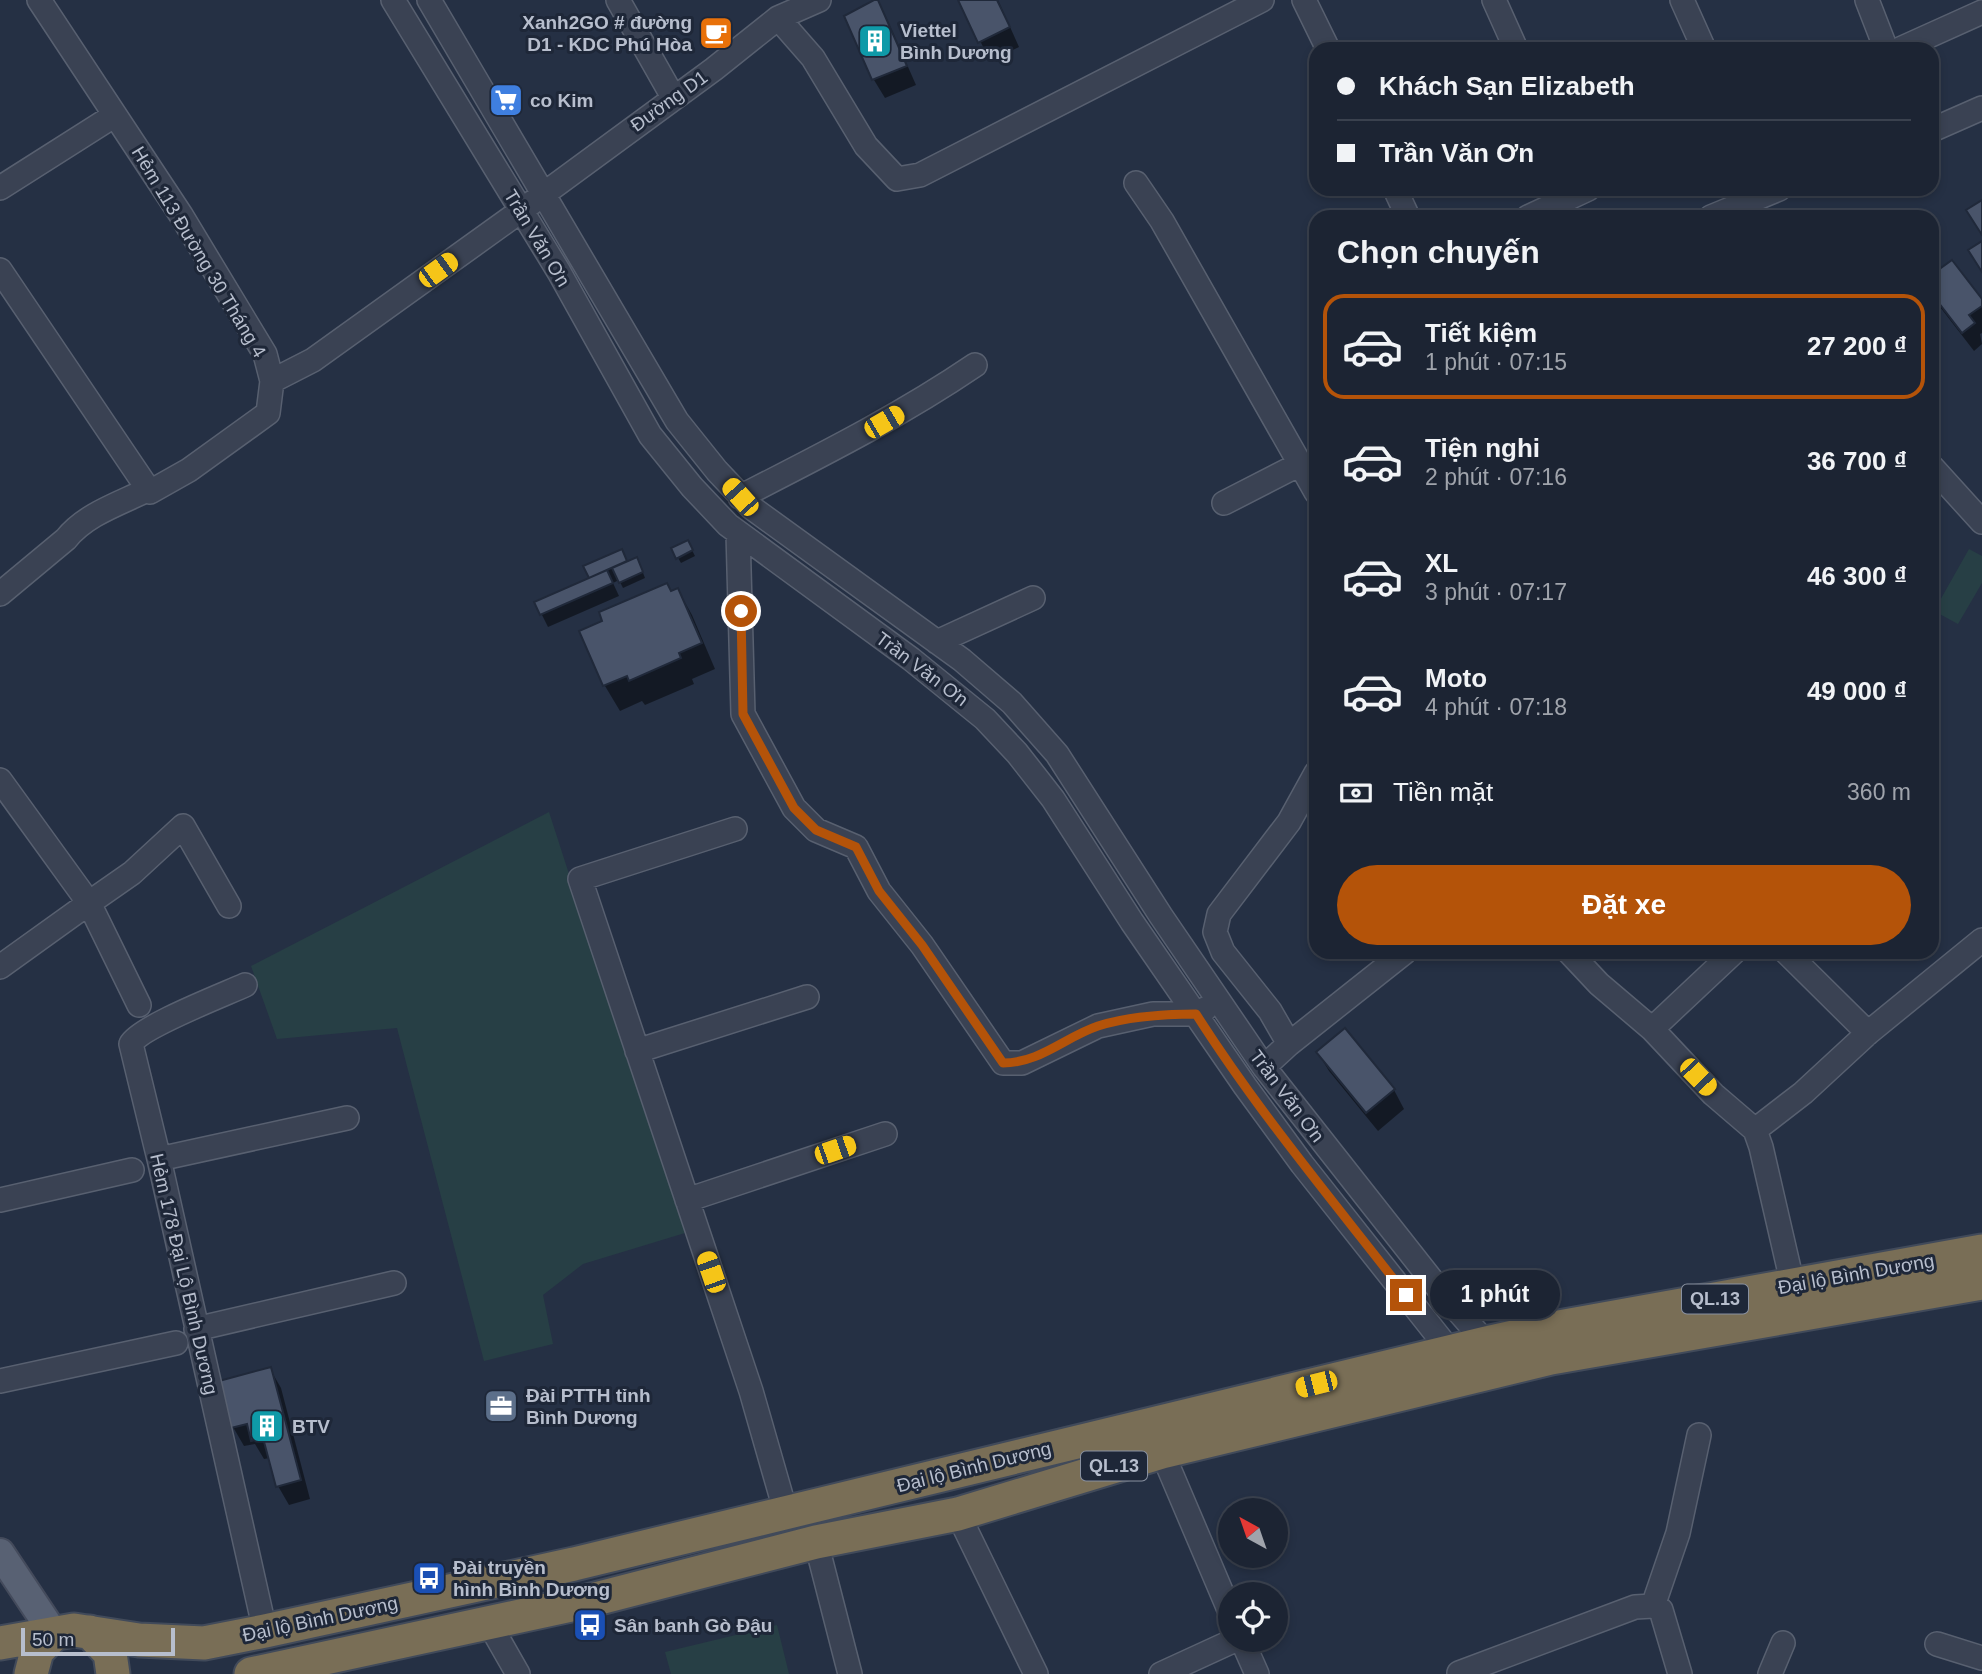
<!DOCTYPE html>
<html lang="vi">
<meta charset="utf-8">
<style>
:root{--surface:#1c2433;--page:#29303f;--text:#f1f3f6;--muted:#a0a4ac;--line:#3a414e;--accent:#b45309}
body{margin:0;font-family:Arial,sans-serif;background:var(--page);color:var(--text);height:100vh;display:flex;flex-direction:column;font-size:26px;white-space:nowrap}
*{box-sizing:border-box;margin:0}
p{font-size:23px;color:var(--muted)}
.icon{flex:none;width:38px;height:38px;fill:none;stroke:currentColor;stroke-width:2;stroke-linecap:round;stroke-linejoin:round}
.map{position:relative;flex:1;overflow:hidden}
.details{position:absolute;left:1309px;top:210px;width:630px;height:749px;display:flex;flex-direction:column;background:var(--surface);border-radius:21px;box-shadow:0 4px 10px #0003,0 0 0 2px var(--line)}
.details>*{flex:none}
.banner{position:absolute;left:1309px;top:42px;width:630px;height:154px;border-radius:21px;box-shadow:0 4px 10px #0003,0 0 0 2px var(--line);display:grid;align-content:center;height:154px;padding:0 28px;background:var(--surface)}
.needle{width:46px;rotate:320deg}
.controls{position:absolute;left:1218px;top:1498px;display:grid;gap:14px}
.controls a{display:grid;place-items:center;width:70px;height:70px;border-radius:50%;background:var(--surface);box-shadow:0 4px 10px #0003,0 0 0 2px var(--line);font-size:35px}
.scale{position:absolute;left:21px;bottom:18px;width:154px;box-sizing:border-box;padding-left:7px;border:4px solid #b7becd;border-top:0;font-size:19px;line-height:24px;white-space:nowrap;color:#b7becd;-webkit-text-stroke:5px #1e2738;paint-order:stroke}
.end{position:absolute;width:32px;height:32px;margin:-16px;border:9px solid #b45309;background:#fff;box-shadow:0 0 0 4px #fff}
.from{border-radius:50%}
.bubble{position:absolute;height:49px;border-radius:24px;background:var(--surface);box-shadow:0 4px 10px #0003,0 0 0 2px var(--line);font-size:23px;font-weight:700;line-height:49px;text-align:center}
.car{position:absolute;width:21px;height:42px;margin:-21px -10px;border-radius:9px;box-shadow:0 0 5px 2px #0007;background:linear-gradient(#f5c518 24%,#345 0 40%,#f5c518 0 76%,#345 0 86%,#f5c518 0)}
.banner b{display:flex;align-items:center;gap:24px;height:66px;font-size:26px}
.banner b+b{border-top:2px solid var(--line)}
.banner i{width:18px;height:18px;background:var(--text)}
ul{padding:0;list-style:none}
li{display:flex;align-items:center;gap:21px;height:105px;margin:0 14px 10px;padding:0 14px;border:4px solid transparent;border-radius:21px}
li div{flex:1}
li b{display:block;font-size:26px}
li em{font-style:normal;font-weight:700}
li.active{border-color:var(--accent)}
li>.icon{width:63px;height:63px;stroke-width:1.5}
h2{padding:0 28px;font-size:32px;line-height:84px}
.pay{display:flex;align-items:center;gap:18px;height:77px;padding:0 28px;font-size:26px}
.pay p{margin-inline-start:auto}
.primary-button{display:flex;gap:14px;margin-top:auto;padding:14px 28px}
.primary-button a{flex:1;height:80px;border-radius:42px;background:var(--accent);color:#fff;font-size:28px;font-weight:700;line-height:80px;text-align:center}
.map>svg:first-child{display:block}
</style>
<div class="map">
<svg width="1982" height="1674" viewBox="0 0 1982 1674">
<rect width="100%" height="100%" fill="#253044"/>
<!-- green -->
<path fill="#273f45" d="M1969,549L1982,556V583L1958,624L1934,611Z
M549,812L685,1233L583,1264L543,1295L553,1344L484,1361L397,1028L277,1039L251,966Z
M777,1625L789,1674H671L665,1652Z"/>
<!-- shadow -->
<path fill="#0007" d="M877,0L887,19L916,85L885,98L874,80L846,17Z
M960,0H998L1019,47L990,61Z
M1932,287L1982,302V333L1980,334L1982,344L1974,351L1940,307L1932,293Z
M688,542L695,556L681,563L673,549Z
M621,552L628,563L640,565L645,578L623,588L619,580L613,583L619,596L548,627L536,603L591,579Z
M678,590L692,615L715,669L692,679L694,684L645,705L642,701L620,711L605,686L582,632Z
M1318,1053L1394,1090L1404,1109L1378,1131L1329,1071Z
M270,1369L281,1388L310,1499L289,1505L278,1486L270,1458L264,1459L255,1444L244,1446L233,1427Z"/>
<!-- building -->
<path fill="#49546a" stroke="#20293a" stroke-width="2" d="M874,0H878L907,66L872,80L844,16Z
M958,0H997L1010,27L978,43Z
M1982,200V235L1966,210Z
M1982,241V272L1968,250Z
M1952,260L1982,299V306L1969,315L1975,323L1962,333L1932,294V285L1939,279L1934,273Z
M688,540L693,550L676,559L671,548Z
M622,549L627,561L589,578L583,566Z
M637,557L643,572L619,583L612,568Z
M607,570L613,583L540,615L534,602Z
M667,583L671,591L678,588L702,643L679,653L681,658L629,681L627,676L603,686L579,631L602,621L599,612Z
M1345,1028L1395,1089L1366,1113L1316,1052Z
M271,1367L301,1480L276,1487L263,1438L251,1441L247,1424L231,1428L219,1381Z"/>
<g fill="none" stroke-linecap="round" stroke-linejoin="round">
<!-- minor casing -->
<g stroke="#586070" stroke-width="26">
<path id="minor" d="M393,0L559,272L650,435L692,487L728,525L911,659L985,719L1017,753L1053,799L1132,922L1245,1086L1302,1164L1450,1351
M429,0L677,421L717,471L752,508L962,660L1012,703L1057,754L1161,916L1264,1067L1438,1288L1486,1343
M618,0L673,97
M1304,0L1328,49
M1494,0L1516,49
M1682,0L1704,49
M1867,0L1886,49
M778,18L813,58L866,146L897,179L920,175L1262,0
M1900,49L1982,12
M1932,130L1982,108
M1136,183L1162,221L1316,492
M0,188L115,115
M1395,189L1408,217
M1528,217L1588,189
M1711,217L1779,189
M0,270L150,492
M272,381L313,360L522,210L714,69L778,18L819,0
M1932,467L1982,522
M740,497C820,456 900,416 975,365
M1224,503L1300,464
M738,533L743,714L794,808L816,830L856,847L879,891L922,945L1003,1063H1022L1098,1026L1153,1014H1196L1205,1009
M0,594L66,539C85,515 118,504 145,491L150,492L189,470L268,413L272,381L265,354L181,215L39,0
M937,642L1033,598
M0,780L89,903L0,967
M735,829L580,879L751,1391L786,1513
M1569,952L1599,984L1652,1029L1713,1094L1755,1130
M1786,952L1868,1033
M245,985C223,995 140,1027 131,1044L159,1159L265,1631
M139,1005L89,903L132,873L183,826L229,906
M1652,1029L1734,952
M1289,1044L1405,952
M637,1051L807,997
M1264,1067L1289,1044L1270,1011L1223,952L1215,932L1219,914L1289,822L1316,773
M159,1159L347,1118
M0,1200L132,1170
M687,1200L885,1134
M1793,1286L1761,1147L1755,1130L1803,1093L1868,1033L1982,940
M196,1329L394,1283
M0,1381L176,1343
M1162,1452L1230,1612
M958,1514L1036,1674
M816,1542L850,1674
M1653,1606L1678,1533L1699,1435
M489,1623L518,1674
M1242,1640L1257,1674
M1937,1644L1982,1658
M1459,1673L1635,1607L1653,1606L1661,1610L1680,1674
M1161,1674L1235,1640
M1770,1674L1783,1643"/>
</g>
<!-- major casing -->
<g stroke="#444b5c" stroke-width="32">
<path id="major" d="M0,1553L54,1634"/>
</g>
<!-- highway casing -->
<g stroke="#414a5a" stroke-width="37">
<path id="highway" d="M90,1632L110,1653L113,1674
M0,1643L74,1630L139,1640L204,1643L265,1631L574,1564L1486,1343L1559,1327L1982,1251
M31,1674L37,1651L54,1634
M251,1674L580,1603L816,1542L958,1514L1162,1452L1551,1358L1982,1283"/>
</g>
<!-- minor -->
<use href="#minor" stroke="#3a4253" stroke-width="23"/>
<!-- major -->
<use href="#major" stroke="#586173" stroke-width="28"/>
<!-- highway -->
<use href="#highway" stroke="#796e56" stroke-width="33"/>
</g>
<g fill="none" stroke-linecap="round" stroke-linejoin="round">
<!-- route -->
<path stroke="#b45309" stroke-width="9" d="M741,611L743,714L794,808L816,830L856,847L879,891L922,945L1003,1063C1040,1063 1065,1037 1098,1026C1130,1016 1163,1014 1196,1014C1259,1113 1334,1202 1406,1295"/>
</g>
<!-- icons -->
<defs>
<g id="cafe-square" transform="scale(1.75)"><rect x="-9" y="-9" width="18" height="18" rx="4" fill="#e8710a" stroke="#1e2738"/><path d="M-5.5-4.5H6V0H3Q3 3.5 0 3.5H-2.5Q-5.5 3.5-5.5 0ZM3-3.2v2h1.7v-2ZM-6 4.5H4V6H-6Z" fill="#fff"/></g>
<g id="building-square" transform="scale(1.75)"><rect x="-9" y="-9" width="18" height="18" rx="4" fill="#0f9aa8" stroke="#1e2738"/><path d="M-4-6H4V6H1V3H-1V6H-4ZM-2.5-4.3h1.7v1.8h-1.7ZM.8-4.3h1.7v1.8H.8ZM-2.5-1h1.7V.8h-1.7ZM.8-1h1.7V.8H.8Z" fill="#fff"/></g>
<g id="supermarket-square" transform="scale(1.75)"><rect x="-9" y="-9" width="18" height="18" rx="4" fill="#3f7fe0" stroke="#1e2738"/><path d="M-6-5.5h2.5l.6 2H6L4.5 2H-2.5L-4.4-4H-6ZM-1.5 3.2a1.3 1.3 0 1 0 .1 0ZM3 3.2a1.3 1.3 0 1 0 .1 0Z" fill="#fff"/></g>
<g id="office-square" transform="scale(1.75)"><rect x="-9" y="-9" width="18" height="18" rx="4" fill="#5c6f8a" stroke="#1e2738"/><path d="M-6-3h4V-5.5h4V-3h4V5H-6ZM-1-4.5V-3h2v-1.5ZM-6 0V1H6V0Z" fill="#fff"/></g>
<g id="bus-square" transform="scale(1.75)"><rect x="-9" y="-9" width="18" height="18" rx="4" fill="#1a4fb4" stroke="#1e2738"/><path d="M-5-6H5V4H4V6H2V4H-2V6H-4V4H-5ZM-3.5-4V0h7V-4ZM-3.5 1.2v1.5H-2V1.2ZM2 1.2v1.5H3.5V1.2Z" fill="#fff"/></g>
</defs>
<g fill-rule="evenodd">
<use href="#cafe-square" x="716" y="33"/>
<use href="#building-square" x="875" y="41"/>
<use href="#supermarket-square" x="506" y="100"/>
<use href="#office-square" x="501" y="1406"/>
<use href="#building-square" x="267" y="1426"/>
<use href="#bus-square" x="429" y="1578"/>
<use href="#bus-square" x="590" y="1625"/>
</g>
<g text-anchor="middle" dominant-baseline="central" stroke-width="6" stroke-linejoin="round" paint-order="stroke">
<!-- shield labels -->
<g fill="#1e2738" stroke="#8991a0" stroke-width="2">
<rect x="1682" y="1284.5" width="66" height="29" rx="5"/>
<rect x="1081" y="1451.5" width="66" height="29" rx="5"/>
</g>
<g font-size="18" font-weight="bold" fill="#b7becd">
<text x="1715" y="1299">QL.13</text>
<text x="1114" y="1466">QL.13</text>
</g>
<!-- poi labels -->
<g font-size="19" font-weight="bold" fill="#b7becd" stroke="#1e2738" text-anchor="start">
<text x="692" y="22" text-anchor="end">Xanh2GO # đường<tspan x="692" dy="22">D1 - KDC Phú Hòa</tspan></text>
<text x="900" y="30">Viettel<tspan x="900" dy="22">Bình Dương</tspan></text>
<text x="530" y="100">co Kim</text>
<text x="526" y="1395">Đài PTTH tỉnh<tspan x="526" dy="22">Bình Dương</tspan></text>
<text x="292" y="1426">BTV</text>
<text x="453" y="1567">Đài truyền<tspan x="453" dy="22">hình Bình Dương</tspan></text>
<text x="614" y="1625">Sân banh Gò Đậu</text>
</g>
<!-- street labels -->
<g font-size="19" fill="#b7becd" stroke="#1e2738">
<text transform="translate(669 101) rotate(-36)">Đường D1</text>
<text transform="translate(537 238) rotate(59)">Trần Văn Ơn</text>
<text transform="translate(199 252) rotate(59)">Hẻm 113 Đường 30 Tháng 4</text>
<text transform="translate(922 669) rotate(37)">Trần Văn Ơn</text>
<text transform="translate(1287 1096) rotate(53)">Trần Văn Ơn</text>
<text transform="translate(184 1274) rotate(77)">Hẻm 178 Đại Lộ Bình Dương</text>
<text transform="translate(1856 1274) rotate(-10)">Đại lộ Bình Dương</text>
<text transform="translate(974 1467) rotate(-14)">Đại lộ Bình Dương</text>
<text transform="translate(320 1619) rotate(-12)">Đại lộ Bình Dương</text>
</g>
</g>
</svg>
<div class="controls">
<a><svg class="needle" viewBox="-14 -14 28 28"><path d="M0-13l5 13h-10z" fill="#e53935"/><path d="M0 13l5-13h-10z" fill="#a0a4ac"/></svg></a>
<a><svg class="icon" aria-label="locate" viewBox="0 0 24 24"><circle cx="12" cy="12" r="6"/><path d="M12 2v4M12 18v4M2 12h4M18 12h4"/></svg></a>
</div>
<div class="scale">50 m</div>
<i class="end from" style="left:741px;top:611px"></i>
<i class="end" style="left:1406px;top:1295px"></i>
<div class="bubble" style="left:1430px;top:1270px;width:130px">1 phút</div>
<i class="car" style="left:438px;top:270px;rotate:54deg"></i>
<i class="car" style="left:884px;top:422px;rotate:60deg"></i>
<i class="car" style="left:740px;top:497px;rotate:318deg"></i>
<i class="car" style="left:1698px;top:1077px;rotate:136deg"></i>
<i class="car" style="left:835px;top:1150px;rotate:71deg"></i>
<i class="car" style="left:711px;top:1272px;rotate:341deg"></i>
<i class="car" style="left:1316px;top:1384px;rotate:256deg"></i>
<div class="banner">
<b><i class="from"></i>Khách Sạn Elizabeth</b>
<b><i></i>Trần Văn Ơn</b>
</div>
<section class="details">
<h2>Chọn chuyến</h2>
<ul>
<li class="active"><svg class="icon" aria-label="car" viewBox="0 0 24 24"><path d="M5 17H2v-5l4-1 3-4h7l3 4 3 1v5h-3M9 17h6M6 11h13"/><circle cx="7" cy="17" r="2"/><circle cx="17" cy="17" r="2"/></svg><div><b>Tiết kiệm</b><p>1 phút · 07:15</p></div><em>27 200 ₫</em></li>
<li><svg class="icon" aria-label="car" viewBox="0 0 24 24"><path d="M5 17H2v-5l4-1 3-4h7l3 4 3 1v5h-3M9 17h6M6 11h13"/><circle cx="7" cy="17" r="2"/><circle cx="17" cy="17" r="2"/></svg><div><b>Tiện nghi</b><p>2 phút · 07:16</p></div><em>36 700 ₫</em></li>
<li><svg class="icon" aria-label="car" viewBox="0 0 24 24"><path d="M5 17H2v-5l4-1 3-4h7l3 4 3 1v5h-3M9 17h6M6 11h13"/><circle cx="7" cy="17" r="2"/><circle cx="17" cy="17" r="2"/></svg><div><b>XL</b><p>3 phút · 07:17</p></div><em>46 300 ₫</em></li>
<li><svg class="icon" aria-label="car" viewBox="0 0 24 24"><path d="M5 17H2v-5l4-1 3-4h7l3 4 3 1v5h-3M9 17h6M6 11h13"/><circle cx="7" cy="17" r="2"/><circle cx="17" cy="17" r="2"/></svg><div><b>Moto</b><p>4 phút · 07:18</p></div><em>49 000 ₫</em></li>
</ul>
<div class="pay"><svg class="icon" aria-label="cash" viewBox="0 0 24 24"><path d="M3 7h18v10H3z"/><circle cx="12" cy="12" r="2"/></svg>Tiền mặt<p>360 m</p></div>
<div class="primary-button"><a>Đặt xe</a></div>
</section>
</div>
